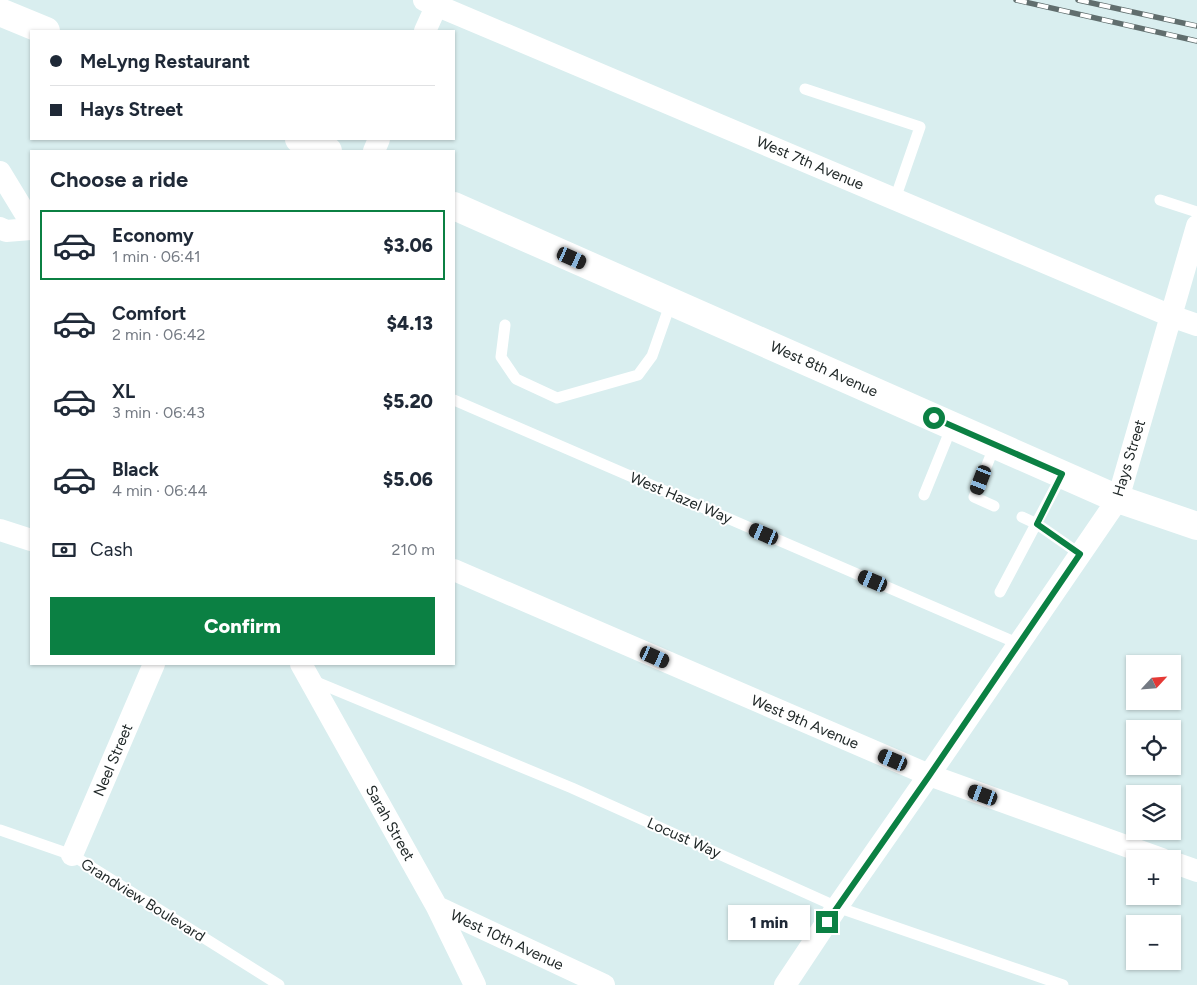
<!DOCTYPE html>
<meta charset="utf-8">
<style>
:root{--surface:#fff;--page:#f2f2f3;--text:#1f2937;--muted:#747a83;--line:#e0e1e3;--accent:#0b8043}
body{margin:0;font-family:Figtree,sans-serif;background:var(--page);color:var(--text);height:100vh;display:flex;flex-direction:column;font-size:19px;white-space:nowrap}
*{box-sizing:border-box;margin:0}
p{font-size:16px;color:var(--muted)}
.icon{flex:none;width:28px;height:28px;fill:none;stroke:currentColor;stroke-width:2;stroke-linecap:round;stroke-linejoin:round}
.map{position:relative;flex:1;overflow:hidden}
.drawer{position:absolute;left:30px;top:150px;width:425px;height:515px;display:flex;flex-direction:column;background:var(--surface);border-radius:0px;box-shadow:0 1px 4px #0004}
.drawer>*{flex:none}
.guide{position:absolute;left:30px;top:30px;width:425px;height:110px;border-radius:0px;box-shadow:0 1px 4px #0004;display:grid;align-content:center;height:110px;padding:0 20px;background:var(--surface)}
.needle{width:32px;rotate:64deg}
.buttons{position:absolute;left:1126px;top:655px;display:grid;gap:10px}
.buttons a{display:grid;place-items:center;width:55px;height:55px;border-radius:0px;background:var(--surface);box-shadow:0 1px 4px #0004;font-size:25px}
.end{position:absolute;width:22px;height:22px;margin:-11px;border:6px solid #0b8043;background:#fff;box-shadow:0 0 0 2px #fff}
.from{border-radius:50%}
.bubble{position:absolute;height:35px;border-radius:0px;background:var(--surface);box-shadow:0 1px 4px #0004;font-size:16px;font-weight:800;line-height:35px;text-align:center}
.car{position:absolute;width:15px;height:30px;margin:-15px -8px;border-radius:6px;box-shadow:0 0 4px 1px #0007;background:linear-gradient(#222 24%,#8ab4d8 0 40%,#222 0 76%,#8ab4d8 0 86%,#222 0)}
.guide b{display:flex;align-items:center;gap:18px;height:48px;font-size:19px}
.guide b+b{border-top:1px solid var(--line)}
.guide i{width:12px;height:12px;background:var(--text)}
ul{padding:0;list-style:none}
li{display:flex;align-items:center;gap:15px;height:70px;margin:0 10px 8px;padding:0 10px;border:2px solid transparent;border-radius:0px}
li div{flex:1}
li b{display:block;font-size:19px}
li em{font-style:normal;font-weight:800}
li.current{border-color:var(--accent)}
li>.icon{width:45px;height:45px;stroke-width:1.5}
h2{padding:0 20px;font-size:22px;line-height:60px}
.pay{display:flex;align-items:center;gap:12px;height:55px;padding:0 20px;font-size:19px}
.pay p{margin-inline-start:auto}
.button{display:flex;gap:10px;margin-top:auto;padding:10px 20px}
.button a{flex:1;height:58px;border-radius:0px;background:var(--accent);color:#fff;font-size:20px;font-weight:800;line-height:58px;text-align:center}
.map>svg:first-child{display:block}
</style>
<div class="map">
<svg width="1197" height="985" viewBox="0 0 1197 985">
<rect width="100%" height="100%" fill="#d9eeef"/>
<g fill="none" stroke-linecap="round" stroke-linejoin="round">
<!-- service -->
<path stroke="#fff" stroke-width="11" d="M805,89L920,127L895,199
M1160,200L1197,212
M505,325L501,357L516,379L557,398L638,375L652,356L671,302
M454,400L1019,644
M924,495L952,426
M994,506L974,497L995,445
M1022,517L1037,524L1080,554
M1000,592L1062,475
M314,681L572,788L837,907L1063,985
M0,830L72,855L279,985"/>
<!-- minor -->
<path stroke="#fff" stroke-width="22" d="M424,0L1171,316L1197,325
M425,31L439,0
M374,151L379,139
M0,172L31,223
M0,228L6,231L31,229
M0,530L31,540
M454,570L929,775L1162,859
M301,664L437,907L475,985
M72,855L154,664
M1172,862L1197,871
M437,907L604,985
M785,985L837,907L929,775L1118,499L1197,226"/>
<!-- primary -->
<path stroke="#fff" stroke-width="28" d="M0,12L46,31
M299,139L328,151
M454,206L1118,499L1197,526"/>
<!-- rail casing -->
<g stroke="#616e6e" stroke-width="5.5">
<path id="rail" d="M1016,0L1197,41
M1078,0L1197,26"/>
</g>
<!-- rail -->
<use href="#rail" stroke="#fff" stroke-width="4" stroke-dasharray="11" stroke-linecap="butt"/>
</g>
<g fill="none" stroke-linecap="round" stroke-linejoin="round">
<!-- route -->
<path stroke="#0b8043" stroke-width="6" d="M827,922L929,776L1080,554L1037,524L1062,474L934,418"/>
</g>
<g text-anchor="middle" dominant-baseline="central" stroke-width="4" stroke-linejoin="round" paint-order="stroke">
<!-- street labels -->
<g font-size="15" fill="#212929" stroke="#fff">
<text transform="translate(810 163) rotate(23)">West 7th Avenue</text>
<text transform="translate(824 369) rotate(24)">West 8th Avenue</text>
<text transform="translate(1129 458) rotate(-73)">Hays Street</text>
<text transform="translate(681 498) rotate(23)">West Hazel Way</text>
<text transform="translate(805 722) rotate(23)">West 9th Avenue</text>
<text transform="translate(113 760) rotate(-67)">Neel Street</text>
<text transform="translate(390 823) rotate(61)">Sarah Street</text>
<text transform="translate(684 838) rotate(24)">Locust Way</text>
<text transform="translate(143 900) rotate(32)">Grandview Boulevard</text>
<text transform="translate(507 940) rotate(25)">West 10th Avenue</text>
</g>
</g>
</svg>
<div class="buttons">
<a><svg class="needle" viewBox="-14 -14 28 28"><path d="M0-13l5 13h-10z" fill="#e53935"/><path d="M0 13l5-13h-10z" fill="#747a83"/></svg></a>
<a><svg class="icon" aria-label="locate" viewBox="0 0 24 24"><circle cx="12" cy="12" r="6"/><path d="M12 2v4M12 18v4M2 12h4M18 12h4"/></svg></a>
<a><svg class="icon" aria-label="layers" viewBox="0 0 24 24"><path d="M12 4l9 5-9 5-9-5zM3 14l9 5 9-5"/></svg></a>
<a>+</a>
<a>−</a>
</div>
<i class="end from" style="left:934px;top:418px"></i>
<i class="end" style="left:827px;top:922px"></i>
<div class="bubble" style="left:728px;top:905px;width:82px">1 min</div>
<i class="car" style="left:572px;top:258px;rotate:114deg"></i>
<i class="car" style="left:981px;top:480px;rotate:201deg"></i>
<i class="car" style="left:764px;top:534px;rotate:293deg"></i>
<i class="car" style="left:873px;top:581px;rotate:293deg"></i>
<i class="car" style="left:655px;top:657px;rotate:114deg"></i>
<i class="car" style="left:893px;top:760px;rotate:293deg"></i>
<i class="car" style="left:983px;top:795px;rotate:290deg"></i>
<div class="guide">
<b><i class="from"></i>MeLyng Restaurant</b>
<b><i></i>Hays Street</b>
</div>
<section class="drawer">
<h2>Choose a ride</h2>
<ul>
<li class="current"><svg class="icon" aria-label="car" viewBox="0 0 24 24"><path d="M5 17H2v-5l4-1 3-4h7l3 4 3 1v5h-3M9 17h6M6 11h13"/><circle cx="7" cy="17" r="2"/><circle cx="17" cy="17" r="2"/></svg><div><b>Economy</b><p>1 min · 06:41</p></div><em>$3.06</em></li>
<li><svg class="icon" aria-label="car" viewBox="0 0 24 24"><path d="M5 17H2v-5l4-1 3-4h7l3 4 3 1v5h-3M9 17h6M6 11h13"/><circle cx="7" cy="17" r="2"/><circle cx="17" cy="17" r="2"/></svg><div><b>Comfort</b><p>2 min · 06:42</p></div><em>$4.13</em></li>
<li><svg class="icon" aria-label="car" viewBox="0 0 24 24"><path d="M5 17H2v-5l4-1 3-4h7l3 4 3 1v5h-3M9 17h6M6 11h13"/><circle cx="7" cy="17" r="2"/><circle cx="17" cy="17" r="2"/></svg><div><b>XL</b><p>3 min · 06:43</p></div><em>$5.20</em></li>
<li><svg class="icon" aria-label="car" viewBox="0 0 24 24"><path d="M5 17H2v-5l4-1 3-4h7l3 4 3 1v5h-3M9 17h6M6 11h13"/><circle cx="7" cy="17" r="2"/><circle cx="17" cy="17" r="2"/></svg><div><b>Black</b><p>4 min · 06:44</p></div><em>$5.06</em></li>
</ul>
<div class="pay"><svg class="icon" aria-label="cash" viewBox="0 0 24 24"><path d="M3 7h18v10H3z"/><circle cx="12" cy="12" r="2"/></svg>Cash<p>210 m</p></div>
<div class="button"><a>Confirm</a></div>
</section>
</div>
